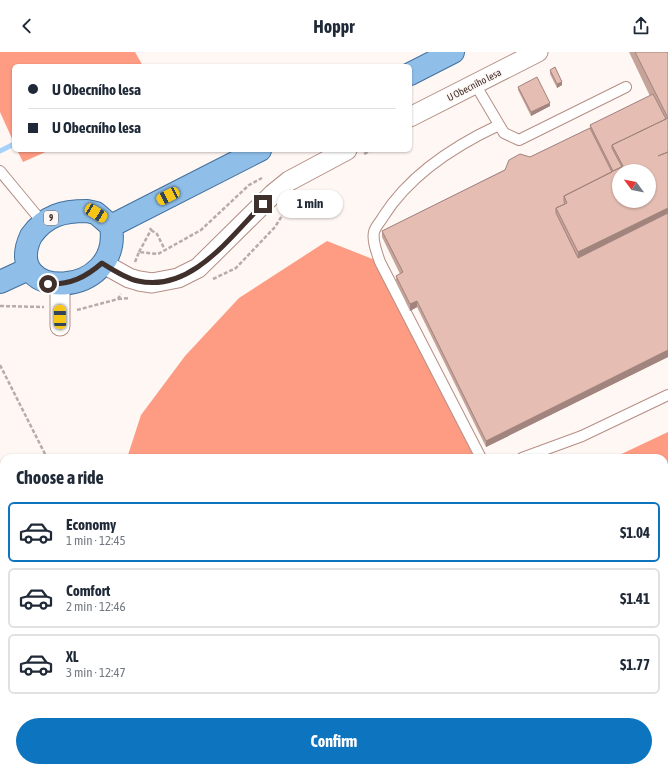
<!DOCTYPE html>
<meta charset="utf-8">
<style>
:root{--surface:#fff;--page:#f2f2f3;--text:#1f2937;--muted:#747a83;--line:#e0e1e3;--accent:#0d74c0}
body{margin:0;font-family:"Asap Condensed",sans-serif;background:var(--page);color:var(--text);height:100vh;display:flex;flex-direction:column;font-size:15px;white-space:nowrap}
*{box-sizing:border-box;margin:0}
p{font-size:13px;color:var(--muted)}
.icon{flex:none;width:22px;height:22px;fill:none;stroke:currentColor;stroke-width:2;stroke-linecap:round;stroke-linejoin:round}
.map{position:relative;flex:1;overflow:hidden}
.sheet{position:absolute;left:0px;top:402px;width:668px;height:318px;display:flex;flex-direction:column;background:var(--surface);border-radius:12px 12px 0 0;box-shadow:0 1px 3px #0004}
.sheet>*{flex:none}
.hud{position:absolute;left:12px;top:12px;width:400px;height:88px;border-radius:6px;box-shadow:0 1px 3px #0004;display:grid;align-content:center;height:88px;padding:0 16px;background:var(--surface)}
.needle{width:26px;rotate:302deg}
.tools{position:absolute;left:612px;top:112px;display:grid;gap:8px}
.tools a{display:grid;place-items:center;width:44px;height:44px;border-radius:50%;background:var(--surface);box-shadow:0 1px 3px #0004;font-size:20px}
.end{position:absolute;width:18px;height:18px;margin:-9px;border:5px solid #40302c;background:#fff;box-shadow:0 0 0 2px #fff}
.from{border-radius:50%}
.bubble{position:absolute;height:28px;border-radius:14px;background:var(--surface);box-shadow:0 1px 3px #0004;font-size:13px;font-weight:700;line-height:28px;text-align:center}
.car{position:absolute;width:12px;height:24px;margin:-12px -6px;border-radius:5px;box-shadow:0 0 3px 1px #0007;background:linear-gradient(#f5c518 24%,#345 0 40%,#f5c518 0 76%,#345 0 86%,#f5c518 0)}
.hud b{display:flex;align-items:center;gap:14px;height:38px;font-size:15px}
.hud b+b{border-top:1px solid var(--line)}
.hud i{width:10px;height:10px;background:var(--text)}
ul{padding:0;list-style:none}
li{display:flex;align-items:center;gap:12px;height:60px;margin:0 8px 6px;padding:0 8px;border:2px solid var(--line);border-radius:6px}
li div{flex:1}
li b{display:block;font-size:15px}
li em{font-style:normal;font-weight:700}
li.on{border-color:var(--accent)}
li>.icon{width:36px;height:36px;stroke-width:1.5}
h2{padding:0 16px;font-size:18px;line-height:48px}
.action{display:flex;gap:8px;margin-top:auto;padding:8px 16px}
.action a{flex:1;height:46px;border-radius:24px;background:var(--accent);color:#fff;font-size:16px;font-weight:700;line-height:46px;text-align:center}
header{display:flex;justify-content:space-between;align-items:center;height:52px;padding:0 16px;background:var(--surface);font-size:18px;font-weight:700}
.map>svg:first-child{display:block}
</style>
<header><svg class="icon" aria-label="back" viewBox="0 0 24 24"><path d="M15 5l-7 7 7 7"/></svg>Hoppr<svg class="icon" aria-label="share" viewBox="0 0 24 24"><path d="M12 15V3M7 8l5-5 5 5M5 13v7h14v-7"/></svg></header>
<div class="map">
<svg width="668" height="720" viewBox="0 0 668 720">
<rect width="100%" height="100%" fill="#fff7f4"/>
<!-- forest -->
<path fill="#fd9c83" d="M0,0H135L143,14H14V91L0,60Z
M17,98H50L23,110Z
M327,189L375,208L476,406H127L141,363L185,304L239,246Z
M668,380V720H0V442L4,445V716H664V406H613Z"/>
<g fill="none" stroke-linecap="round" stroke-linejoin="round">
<!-- stream -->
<path stroke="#a6d1fa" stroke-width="5" d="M0,99L14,92"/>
<!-- lane casing -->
<g stroke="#b58f85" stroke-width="12">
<path id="lane" d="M475,32L504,81L519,88L626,35
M0,119L43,171
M481,406L380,210C377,201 372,189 374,180C375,175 381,169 383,165C410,122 454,94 499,73
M522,406L582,384L668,343"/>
</g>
<!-- street casing -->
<g stroke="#b58f85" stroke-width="21">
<path id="street" d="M410,65L538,0
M102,211L129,226L139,229L152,231L178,226L198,216L273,142L289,129L347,98
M60,233V274"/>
</g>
<!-- primary casing -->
<g stroke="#43709d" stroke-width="24">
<path id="primary" d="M410,22L453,0
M87,159L96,161L111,174C123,248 0,250 31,184C46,163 63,159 87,159Z
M111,174L260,98
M0,230L24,219"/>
</g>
<!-- path -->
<path stroke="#b7aca8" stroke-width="2.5" stroke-dasharray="4 2" stroke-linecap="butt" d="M364,102L372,98
M151,178L157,182L165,198
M139,200L151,178L150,176
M135,210L139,200L158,202L201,178L249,133L262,126
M213,227L236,216L275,175L288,154
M118,247L130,246
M0,254L44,255
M77,258L118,247L121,242
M0,313L47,406
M664,697L668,693
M201,716L204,720
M643,720L647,716"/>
<!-- lane -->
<use href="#lane" stroke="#fff" stroke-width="10"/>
<!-- street -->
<use href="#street" stroke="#fff" stroke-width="19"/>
<!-- primary -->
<use href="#primary" stroke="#8fbee9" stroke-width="22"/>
</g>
<!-- wall -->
<path fill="#c5a399" d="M629,0H668V305L486,395L417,255L410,259L396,230V224L400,222L382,185V179L530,105L590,76V73L650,44Z
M550,18L562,33L557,36L550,22Z
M518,35L550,54L531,64L518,38Z"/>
<!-- shaded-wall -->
<path fill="#a0847d" d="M562,30V33L557,36V32Z
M550,51V54L531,64V60Z
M668,156V168L578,212V200Z
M417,249V255L410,259V252Z
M668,298V305L486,395V389Z"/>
<!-- building -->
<path fill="#e5bdb2" stroke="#a0847d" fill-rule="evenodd" d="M635,0H668V100L658,104L668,100V156L578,200L556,156L567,151L564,144L623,114L612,93L668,66ZM619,119H649V149H619Z
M555,15L562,30L557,32L550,18Z
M537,25L550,51L531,60L518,35Z
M653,42L666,67L612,93V96L622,115L613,119L590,73Z
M590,76L612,120L564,144V150L565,152L556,156V161L578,206L668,161V298L486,389L417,249L410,252L396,224L403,220L382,179L505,118L509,108L520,102L530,105Z"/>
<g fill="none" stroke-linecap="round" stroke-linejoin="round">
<!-- route -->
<path stroke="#40302c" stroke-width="5" d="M48,232C70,233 86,225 102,211C113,218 125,226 138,229C191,241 230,185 263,152"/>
</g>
<g text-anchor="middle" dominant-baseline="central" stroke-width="3" stroke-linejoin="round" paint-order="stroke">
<!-- shield labels -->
<rect fill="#fff7f4" stroke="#796c68" stroke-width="1" x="44" y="159" width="14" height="14" rx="3"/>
<g font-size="9" font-weight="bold" fill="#40302c">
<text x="51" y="166">9</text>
</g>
<!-- street labels -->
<g font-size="10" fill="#40302c" stroke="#fff7f4">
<text transform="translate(474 33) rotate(-27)">U Obecního lesa</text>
</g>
</g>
</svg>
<div class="tools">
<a><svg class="needle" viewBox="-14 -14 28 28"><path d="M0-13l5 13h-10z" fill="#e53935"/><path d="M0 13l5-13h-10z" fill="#747a83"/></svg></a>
</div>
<i class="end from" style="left:48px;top:232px"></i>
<i class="end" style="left:263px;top:152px"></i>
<div class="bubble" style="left:277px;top:138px;width:66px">1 min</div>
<i class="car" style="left:168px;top:144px;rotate:243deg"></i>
<i class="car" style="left:96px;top:161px;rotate:122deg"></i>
<i class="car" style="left:60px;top:265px;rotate:359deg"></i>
<div class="hud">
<b><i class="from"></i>U Obecního lesa</b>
<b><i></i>U Obecního lesa</b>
</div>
<section class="sheet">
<h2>Choose a ride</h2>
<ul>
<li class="on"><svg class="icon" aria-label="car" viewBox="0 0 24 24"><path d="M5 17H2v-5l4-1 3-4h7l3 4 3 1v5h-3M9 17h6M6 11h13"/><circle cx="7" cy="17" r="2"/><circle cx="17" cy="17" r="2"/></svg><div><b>Economy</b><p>1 min · 12:45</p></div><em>$1.04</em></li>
<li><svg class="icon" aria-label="car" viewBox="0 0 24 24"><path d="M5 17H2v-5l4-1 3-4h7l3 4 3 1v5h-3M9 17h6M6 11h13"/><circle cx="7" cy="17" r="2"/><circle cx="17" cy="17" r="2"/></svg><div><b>Comfort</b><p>2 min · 12:46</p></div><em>$1.41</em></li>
<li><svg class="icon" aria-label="car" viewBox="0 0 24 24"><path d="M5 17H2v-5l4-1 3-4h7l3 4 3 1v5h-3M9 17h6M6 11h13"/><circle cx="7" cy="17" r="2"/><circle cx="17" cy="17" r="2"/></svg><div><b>XL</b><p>3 min · 12:47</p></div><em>$1.77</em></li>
</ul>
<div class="action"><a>Confirm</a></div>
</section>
</div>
